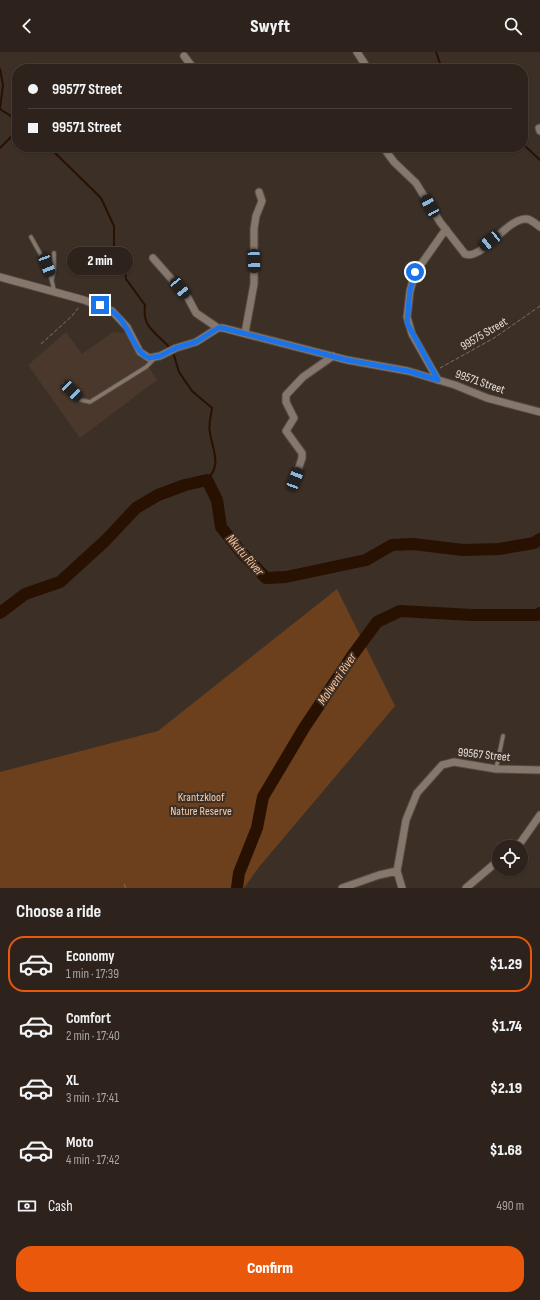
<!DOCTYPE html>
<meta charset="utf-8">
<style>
:root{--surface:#2d231c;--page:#352b25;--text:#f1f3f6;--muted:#a7a4a3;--line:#48403b;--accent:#ea580c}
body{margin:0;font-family:"Sofia Sans Condensed",sans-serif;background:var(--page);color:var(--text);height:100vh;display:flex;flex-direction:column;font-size:15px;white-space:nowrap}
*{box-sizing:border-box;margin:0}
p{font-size:13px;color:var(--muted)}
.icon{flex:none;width:22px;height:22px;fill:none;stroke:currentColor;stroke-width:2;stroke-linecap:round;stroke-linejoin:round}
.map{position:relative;height:836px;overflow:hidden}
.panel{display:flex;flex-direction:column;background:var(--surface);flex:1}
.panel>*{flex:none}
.hud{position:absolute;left:12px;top:12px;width:516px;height:88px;border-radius:16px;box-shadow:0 1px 3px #0004,0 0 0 1px var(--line);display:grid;align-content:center;height:88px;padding:0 16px;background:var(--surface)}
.fabs{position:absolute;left:492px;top:788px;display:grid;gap:8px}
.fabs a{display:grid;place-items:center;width:36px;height:36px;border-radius:50%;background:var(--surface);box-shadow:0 1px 3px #0004,0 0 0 1px var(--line);font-size:20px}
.end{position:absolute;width:18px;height:18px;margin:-9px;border:5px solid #1a73e8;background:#fff;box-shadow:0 0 0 2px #fff}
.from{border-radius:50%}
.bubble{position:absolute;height:28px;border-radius:14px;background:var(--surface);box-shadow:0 1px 3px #0004,0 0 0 1px var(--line);font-size:13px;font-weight:800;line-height:28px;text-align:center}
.car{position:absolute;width:12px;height:24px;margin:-12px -6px;border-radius:5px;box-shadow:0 0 3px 1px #0007;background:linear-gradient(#222 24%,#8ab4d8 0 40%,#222 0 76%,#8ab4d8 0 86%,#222 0)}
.hud b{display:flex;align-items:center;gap:14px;height:38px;font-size:15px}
.hud b+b{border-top:1px solid var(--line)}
.hud i{width:10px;height:10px;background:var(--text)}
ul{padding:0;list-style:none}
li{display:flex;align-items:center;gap:12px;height:56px;margin:0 8px 6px;padding:0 8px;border:2px solid transparent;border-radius:16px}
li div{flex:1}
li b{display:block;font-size:15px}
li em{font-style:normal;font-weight:800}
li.current{border-color:var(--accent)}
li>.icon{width:36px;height:36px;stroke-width:1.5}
h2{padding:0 16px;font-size:18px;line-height:48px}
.pay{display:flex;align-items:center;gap:10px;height:44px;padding:0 16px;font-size:15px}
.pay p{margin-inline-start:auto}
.action{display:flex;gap:8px;margin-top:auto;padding:8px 16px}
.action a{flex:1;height:46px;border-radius:16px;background:var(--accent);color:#fff;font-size:16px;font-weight:800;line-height:46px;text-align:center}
header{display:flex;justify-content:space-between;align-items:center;height:52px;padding:0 16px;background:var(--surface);font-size:18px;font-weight:800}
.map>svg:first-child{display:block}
</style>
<header><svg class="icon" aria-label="back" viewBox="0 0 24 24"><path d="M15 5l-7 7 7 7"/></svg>Swyft<svg class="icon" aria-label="search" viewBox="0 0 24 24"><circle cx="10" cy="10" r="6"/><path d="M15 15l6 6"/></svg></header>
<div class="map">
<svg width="540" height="836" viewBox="0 0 540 836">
<rect width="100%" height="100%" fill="#3c2f26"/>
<!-- built -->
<path fill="#4a382c" d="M66,280L82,302L113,280L127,281L157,328L80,386L28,313Z"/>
<!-- green -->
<path fill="#6c401c" d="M337,537L395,654L259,815L244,836H0V720L158,679Z"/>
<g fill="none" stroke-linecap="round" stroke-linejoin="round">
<!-- stream -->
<path stroke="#281101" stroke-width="2" d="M436,0L442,17
M0,17L3,33L0,57L17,68
M523,92L540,108
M49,95L101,146L114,174V194L125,215L126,227L145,253C142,276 155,279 169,295
M0,96L17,79
M173,300L179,320L192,339L212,356C211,364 208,373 210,381C213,400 222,412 207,428"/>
<!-- river -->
<path stroke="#281101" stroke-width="12" d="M0,561L25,542L60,530L105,489L136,456L158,443L185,433L207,428L217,448L221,475L241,500L266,526L286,525L366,508L392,493L413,492L463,498L499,497L534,491L540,487
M237,836L239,821L257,776L263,745L304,676L352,604L377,570L400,559L472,563H537L540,561"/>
<!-- lane casing -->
<g stroke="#564c44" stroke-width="5.5">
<path id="lane" d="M31,185C41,203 51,219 54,239
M52,227L54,218V201
M64,332L81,348L90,350L146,315L155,306
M496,717L503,684"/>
</g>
<!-- street casing -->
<g stroke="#564c44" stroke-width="9">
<path id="street" d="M357,0L368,17
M184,4L194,17
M539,76L540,79
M264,95H271
M383,95L394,110L416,131L440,170L465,202C482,209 507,165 527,167C532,168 536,172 540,175
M153,206L188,246L196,261L218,276
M0,225L84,248L112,259L127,275L140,300L149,306L160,304L176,296L196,290L218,276H223L347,308L408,319L455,333L487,346L540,360
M245,281L254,232V177L256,164L262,149L259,140
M438,328L412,282L407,265L410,239L415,221L446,177
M295,427L302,406V401L286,379L294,366L286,350V343L303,325L333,304
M514,795L521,790L540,763
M342,836L379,823L397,819
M402,836L397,819L406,768L417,741L442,713L454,710L496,717L540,718
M466,836L499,808"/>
</g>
<!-- path -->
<path stroke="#7e736b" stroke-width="1" stroke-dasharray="4 2" stroke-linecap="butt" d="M41,292L72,264L79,255
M440,316L494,286L540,254
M124,832L126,836"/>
<!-- lane -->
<use href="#lane" stroke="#86776d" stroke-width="3.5"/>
<!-- street -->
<use href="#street" stroke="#86776d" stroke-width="7"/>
</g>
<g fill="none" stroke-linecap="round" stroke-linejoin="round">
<!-- route -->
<path stroke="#1a73e8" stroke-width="5" d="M100,253C132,264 129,298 149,306L160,304L176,296L196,290L218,276H223L347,308L408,319L438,328L407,271L410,239L415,220"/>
</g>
<g text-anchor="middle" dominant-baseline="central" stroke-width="4" stroke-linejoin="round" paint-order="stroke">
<!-- street labels -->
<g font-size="12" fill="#eae1dc" stroke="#3c2f26">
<text transform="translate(484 282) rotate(-31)">99575 Street</text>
<text transform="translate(480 330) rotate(19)">99571 Street</text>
<text transform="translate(484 703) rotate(6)">99567 Street</text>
</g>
<!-- park labels -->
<g font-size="12" fill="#f7ceb1" stroke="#3c2f26">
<text x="201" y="745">Krantzkloof<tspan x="201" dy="14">Nature Reserve</tspan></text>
</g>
<!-- water labels -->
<g font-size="13" font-style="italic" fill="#ffc297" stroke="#3c2f26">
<text transform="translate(245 503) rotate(49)">Nkutu River</text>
<text transform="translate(337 627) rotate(-56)">Molweni River</text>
</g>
</g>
</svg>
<div class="fabs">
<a><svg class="icon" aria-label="locate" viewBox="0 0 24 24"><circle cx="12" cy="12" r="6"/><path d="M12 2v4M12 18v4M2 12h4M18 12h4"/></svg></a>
</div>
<i class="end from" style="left:415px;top:220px"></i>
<i class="end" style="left:100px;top:253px"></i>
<div class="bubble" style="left:67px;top:195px;width:66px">2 min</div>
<i class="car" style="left:430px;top:154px;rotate:331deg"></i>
<i class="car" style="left:490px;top:189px;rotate:231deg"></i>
<i class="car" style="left:254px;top:209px;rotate:178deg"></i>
<i class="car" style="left:47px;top:213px;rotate:159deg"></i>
<i class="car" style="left:180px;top:236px;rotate:141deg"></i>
<i class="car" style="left:72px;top:339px;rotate:134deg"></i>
<i class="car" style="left:295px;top:427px;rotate:21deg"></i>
<div class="hud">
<b><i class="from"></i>99577 Street</b>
<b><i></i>99571 Street</b>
</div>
</div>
<section class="panel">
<h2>Choose a ride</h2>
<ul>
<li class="current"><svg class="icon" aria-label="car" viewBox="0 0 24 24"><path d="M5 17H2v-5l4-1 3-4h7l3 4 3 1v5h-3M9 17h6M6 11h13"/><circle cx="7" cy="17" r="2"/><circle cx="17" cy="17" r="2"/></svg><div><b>Economy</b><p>1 min · 17:39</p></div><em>$1.29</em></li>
<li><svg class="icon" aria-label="car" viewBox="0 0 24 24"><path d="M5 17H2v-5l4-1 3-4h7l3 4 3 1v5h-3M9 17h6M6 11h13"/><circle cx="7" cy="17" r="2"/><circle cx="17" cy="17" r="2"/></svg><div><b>Comfort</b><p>2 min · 17:40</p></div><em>$1.74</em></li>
<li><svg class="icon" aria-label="car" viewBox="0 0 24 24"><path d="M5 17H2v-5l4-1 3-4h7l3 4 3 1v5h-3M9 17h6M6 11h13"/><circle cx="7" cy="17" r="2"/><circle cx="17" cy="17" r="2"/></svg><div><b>XL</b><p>3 min · 17:41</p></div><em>$2.19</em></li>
<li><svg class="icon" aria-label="car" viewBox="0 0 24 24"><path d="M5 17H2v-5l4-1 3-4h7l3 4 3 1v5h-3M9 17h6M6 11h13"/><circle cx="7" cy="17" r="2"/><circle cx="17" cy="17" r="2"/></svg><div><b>Moto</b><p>4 min · 17:42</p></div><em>$1.68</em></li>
</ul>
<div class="pay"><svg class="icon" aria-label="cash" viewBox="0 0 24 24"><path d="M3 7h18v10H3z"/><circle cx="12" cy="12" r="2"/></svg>Cash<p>490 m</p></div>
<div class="action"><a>Confirm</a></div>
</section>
